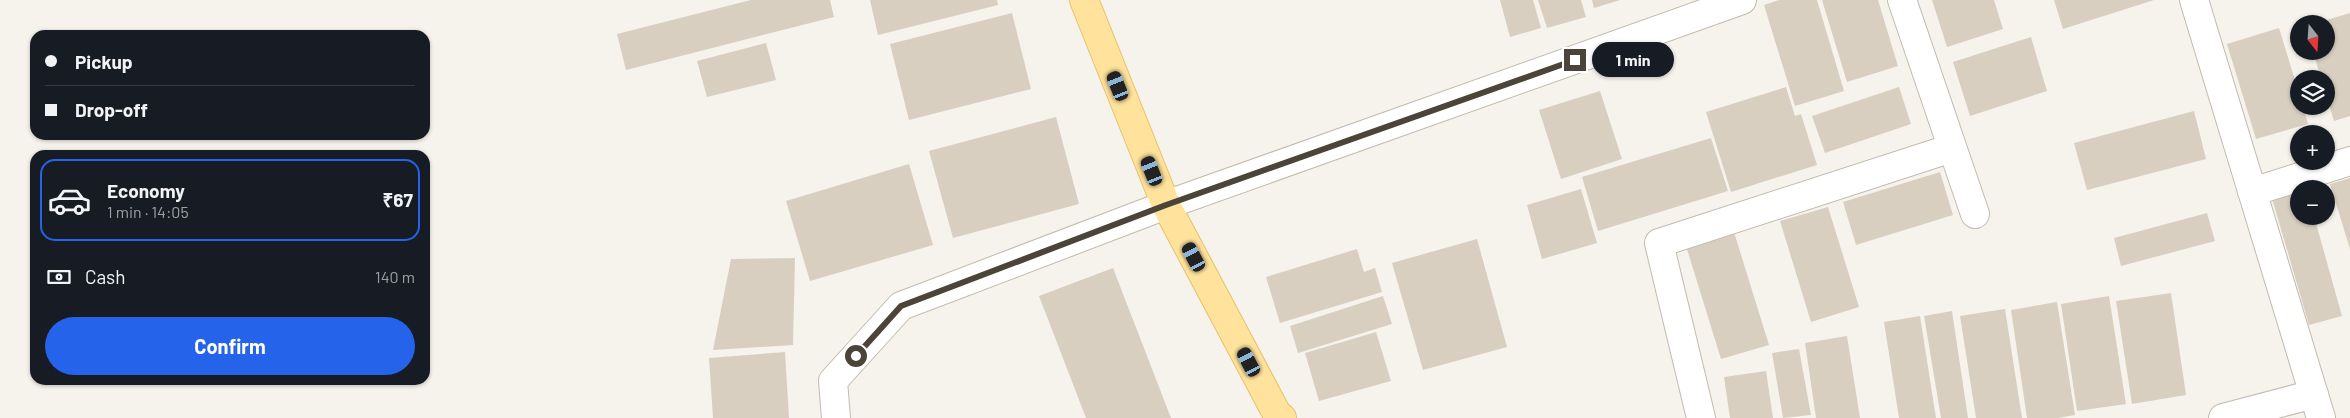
<!DOCTYPE html>
<meta charset="utf-8">
<style>
:root{--surface:#171b24;--page:#242831;--text:#f1f3f6;--muted:#9ea1a6;--line:#363941;--accent:#2563eb}
body{margin:0;font-family:Barlow,sans-serif;background:var(--page);color:var(--text);height:100vh;display:flex;flex-direction:column;font-size:19px;white-space:nowrap}
*{box-sizing:border-box;margin:0}
p{font-size:16px;color:var(--muted)}
.icon{flex:none;width:28px;height:28px;fill:none;stroke:currentColor;stroke-width:2;stroke-linecap:round;stroke-linejoin:round}
.map{position:relative;flex:1;overflow:hidden}
.side{position:absolute;left:30px;top:150px;width:400px;height:235px;display:flex;flex-direction:column;background:var(--surface);border-radius:15px;box-shadow:0 1px 4px #0004}
.side>*{flex:none}
.banner{position:absolute;left:30px;top:30px;width:400px;height:110px;border-radius:15px;box-shadow:0 1px 4px #0004;display:grid;align-content:center;height:110px;padding:0 15px;background:var(--surface)}
.needle{width:32px;rotate:163deg}
.tools{position:absolute;left:2290px;top:15px;display:grid;gap:10px}
.tools a{display:grid;place-items:center;width:45px;height:45px;border-radius:50%;background:var(--surface);box-shadow:0 1px 4px #0004;font-size:25px}
.end{position:absolute;width:22px;height:22px;margin:-11px;border:6px solid #4b4439;background:#fff;box-shadow:0 0 0 2px #fff}
.from{border-radius:50%}
.bubble{position:absolute;height:35px;border-radius:18px;background:var(--surface);box-shadow:0 1px 4px #0004;font-size:16px;font-weight:700;line-height:35px;text-align:center}
.car{position:absolute;width:15px;height:30px;margin:-15px -8px;border-radius:6px;box-shadow:0 0 4px 1px #0007;background:linear-gradient(#222 24%,#8ab4d8 0 40%,#222 0 76%,#8ab4d8 0 86%,#222 0)}
.banner b{display:flex;align-items:center;gap:18px;height:48px;font-size:19px}
.banner b+b{border-top:1px solid var(--line)}
.banner i{width:12px;height:12px;background:var(--text)}
ul{padding:9px 0 0;list-style:none}
li{display:flex;align-items:center;gap:15px;height:82px;margin:0 10px 8px;padding:0 5px;border:2px solid transparent;border-radius:15px}
li div{flex:1}
li b{display:block;font-size:19px}
li em{font-style:normal;font-weight:700}
li.on{border-color:var(--accent)}
li>.icon{width:45px;height:45px;stroke-width:1.5}
.pay{display:flex;align-items:center;gap:12px;height:55px;padding:0 15px;font-size:19px}
.pay p{margin-inline-start:auto}
.action{display:flex;gap:10px;margin-top:auto;padding:10px 15px}
.action a{flex:1;height:58px;border-radius:30px;background:var(--accent);color:#fff;font-size:20px;font-weight:700;line-height:58px;text-align:center}
.map>svg:first-child{display:block}
</style>
<div class="map">
<svg width="2350" height="418" viewBox="0 0 2350 418">
<rect width="100%" height="100%" fill="#f6f3ec"/>
<!-- building -->
<path fill="#d8cfc1" d="M751,0H830L834,17L626,70L617,34Z
M870,0H997L998,5L878,35Z
M1500,0H1533L1541,28L1510,37Z
M1538,0H1581L1586,17L1547,28Z
M1592,0H1620L1594,8Z
M1779,0H1817L1844,91L1795,106L1764,5Z
M1822,0H1878L1898,66L1847,82Z
M1932,0H1994L2003,29L1947,47Z
M2054,0H2154L2063,29Z
M1012,13L1031,89L909,120L890,44Z
M2350,13V116L2334,121L2326,95V79H2321L2313,51H2326V24L2316,23Z
M2279,28L2299,93V106H2303L2308,124L2256,139L2227,44Z
M2031,37L2047,91L1970,116L1953,62Z
M766,43L776,80L707,97L697,61Z
M1786,87L1795,116L1801,114L1817,165L1731,192L1706,112Z
M1899,87L1911,124L1825,153L1812,116Z
M1600,91L1622,159L1561,179L1539,110Z
M2194,111L2206,159L2087,190L2074,143Z
M1056,117L1079,204L953,238L929,151Z
M1711,138L1728,191L1598,231L1582,177Z
M909,164L933,245L810,281L786,201Z
M1940,172L1953,215L1856,245L1843,202Z
M2350,178V249L2330,184Z
M1581,189L1597,243L1542,259L1527,205Z
M2299,189V216H2314L2342,316L2309,325L2271,195Z
M1828,207L1859,307L1811,322L1780,221Z
M2207,213L2215,241L2121,266L2114,238Z
M1734,232L1769,345L1721,359L1686,246Z
M1477,239L1507,347L1423,370L1392,263Z
M1357,249L1364,272L1375,268L1382,292L1280,323L1266,277Z
M795,258L793,345L713,350L731,259Z
M1113,268L1171,418H1086L1039,296Z
M2171,293L2186,395L2132,404L2116,301Z
M1383,296L1392,324L1298,353L1290,326Z
M2109,296L2126,404L2077,411L2061,304Z
M2057,302L2075,415L2058,418H2027L2011,310Z
M2005,309L2022,418H1976L1960,316Z
M1952,311L1968,418H1941L1924,316Z
M1920,316L1936,418H1899L1884,322Z
M1376,332L1391,381L1319,401L1305,353Z
M1847,336L1860,418H1816L1805,343Z
M1799,349L1811,415L1783,418L1772,353Z
M785,352L789,418H713L709,358Z
M1766,371L1773,418H1730L1724,377Z"/>
<g fill="none" stroke-linecap="round" stroke-linejoin="round">
<!-- street casing -->
<g stroke="#c2bbae" stroke-width="30">
<path id="street" d="M1902,0L1975,214
M2194,0L2321,418
M2252,192L2350,161
M836,418L833,381L901,306L1166,205L1742,0
M1701,418L1659,243L1952,148
M2223,418L2314,394"/>
</g>
<!-- primary casing -->
<g stroke="#e6c16a" stroke-width="30">
<path id="primary" d="M1084,0L1166,205L1277,414L1282,418"/>
</g>
<!-- street -->
<use href="#street" stroke="#fff" stroke-width="28"/>
<!-- primary -->
<use href="#primary" stroke="#ffe39c" stroke-width="28"/>
</g>
<g fill="none" stroke-linecap="round" stroke-linejoin="round">
<!-- route -->
<path stroke="#4b4439" stroke-width="6" d="M856,356L901,306L1166,205L1575,60"/>
</g>
</svg>
<div class="tools">
<a><svg class="needle" viewBox="-14 -14 28 28"><path d="M0-13l5 13h-10z" fill="#e53935"/><path d="M0 13l5-13h-10z" fill="#9ea1a6"/></svg></a>
<a><svg class="icon" aria-label="layers" viewBox="0 0 24 24"><path d="M12 4l9 5-9 5-9-5zM3 14l9 5 9-5"/></svg></a>
<a>+</a>
<a>−</a>
</div>
<i class="end from" style="left:856px;top:356px"></i>
<i class="end" style="left:1575px;top:60px"></i>
<div class="bubble" style="left:1592px;top:42px;width:82px">1 min</div>
<i class="car" style="left:1118px;top:86px;rotate:338deg"></i>
<i class="car" style="left:1152px;top:171px;rotate:338deg"></i>
<i class="car" style="left:1194px;top:257px;rotate:332deg"></i>
<i class="car" style="left:1249px;top:362px;rotate:332deg"></i>
<div class="banner">
<b><i class="from"></i>Pickup</b>
<b><i></i>Drop-off</b>
</div>
<section class="side">
<ul>
<li class="on"><svg class="icon" aria-label="car" viewBox="0 0 24 24"><path d="M5 17H2v-5l4-1 3-4h7l3 4 3 1v5h-3M9 17h6M6 11h13"/><circle cx="7" cy="17" r="2"/><circle cx="17" cy="17" r="2"/></svg><div><b>Economy</b><p>1 min · 14:05</p></div><em>₹67</em></li>
</ul>
<div class="pay"><svg class="icon" aria-label="cash" viewBox="0 0 24 24"><path d="M3 7h18v10H3z"/><circle cx="12" cy="12" r="2"/></svg>Cash<p>140 m</p></div>
<div class="action"><a>Confirm</a></div>
</section>
</div>
